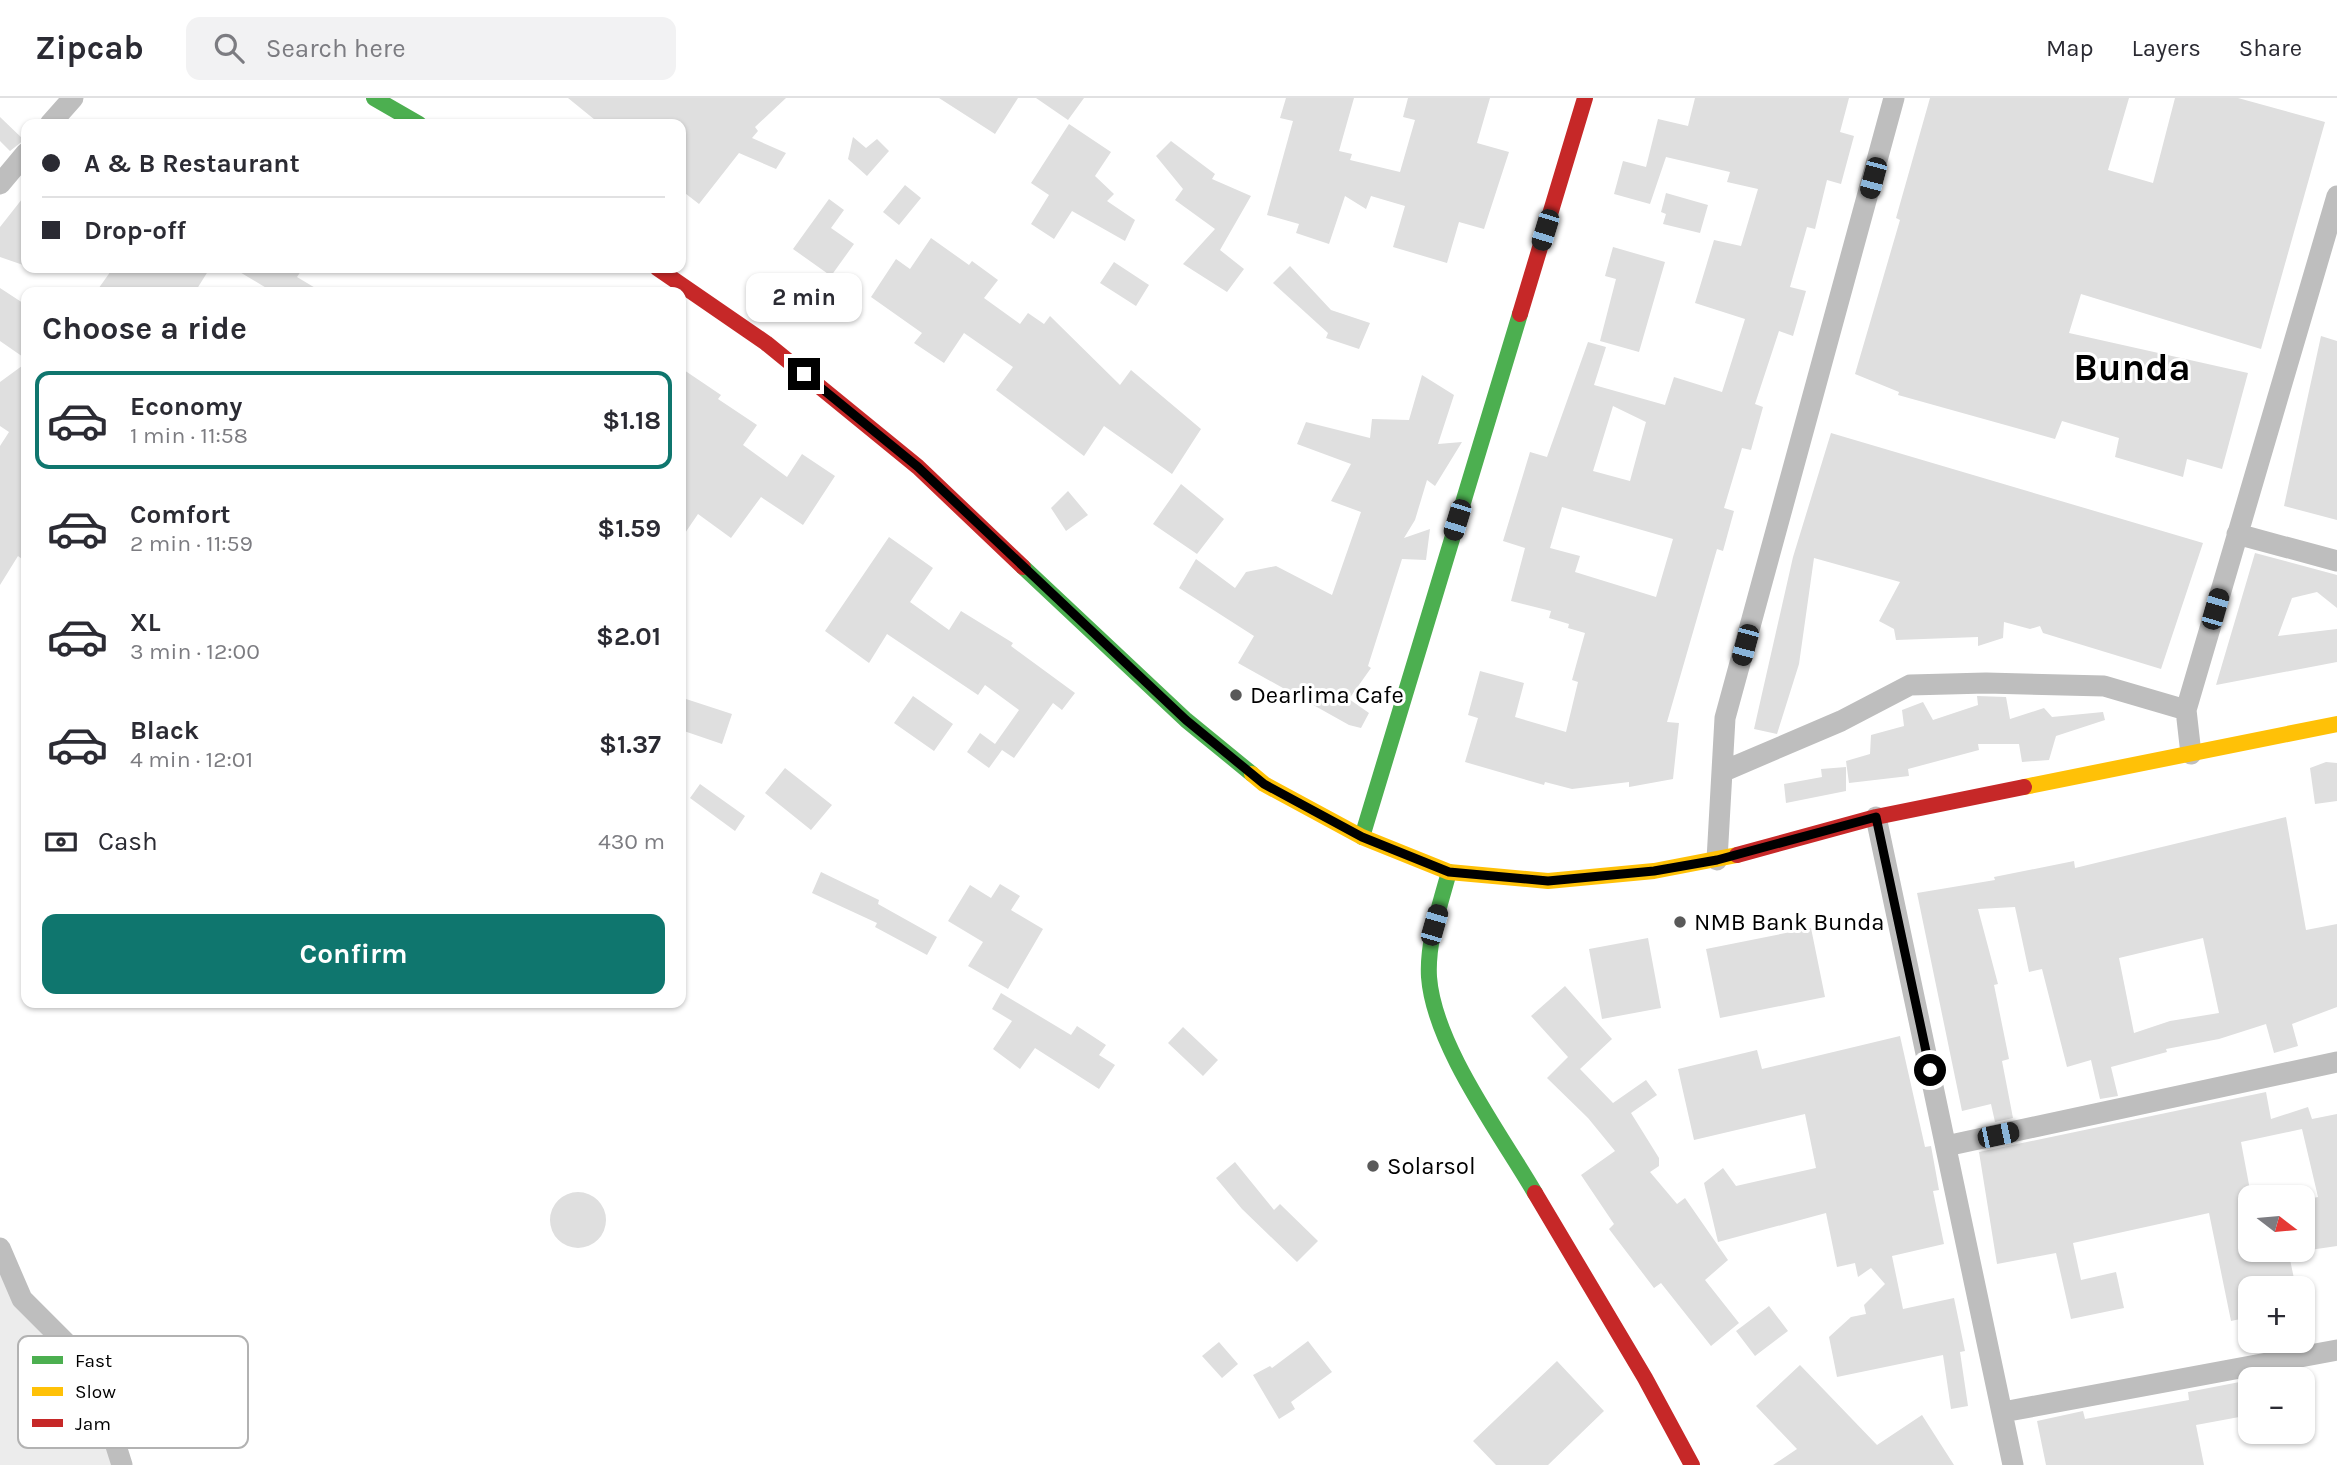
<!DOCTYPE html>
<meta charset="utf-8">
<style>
:root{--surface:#fff;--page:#f2f2f3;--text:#2b2b33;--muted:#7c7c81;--line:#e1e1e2;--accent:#0f766e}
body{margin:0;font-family:Karla,sans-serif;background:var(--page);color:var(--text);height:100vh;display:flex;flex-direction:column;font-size:26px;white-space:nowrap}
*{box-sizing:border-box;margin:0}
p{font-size:23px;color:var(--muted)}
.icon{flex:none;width:38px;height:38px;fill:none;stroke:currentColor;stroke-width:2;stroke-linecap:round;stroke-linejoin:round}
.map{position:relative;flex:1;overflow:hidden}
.side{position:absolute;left:21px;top:189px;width:665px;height:721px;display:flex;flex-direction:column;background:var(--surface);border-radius:14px;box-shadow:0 2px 5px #0004}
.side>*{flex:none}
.banner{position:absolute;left:21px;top:21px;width:665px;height:154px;border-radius:14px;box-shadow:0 2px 5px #0004;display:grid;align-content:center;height:154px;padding:0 21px;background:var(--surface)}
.needle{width:46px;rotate:106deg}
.fabs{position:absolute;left:2238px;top:1087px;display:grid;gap:14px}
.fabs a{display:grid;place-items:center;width:77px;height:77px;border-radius:14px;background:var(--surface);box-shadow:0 2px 5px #0004;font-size:35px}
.end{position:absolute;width:32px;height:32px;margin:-16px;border:9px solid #000;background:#fff;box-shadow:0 0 0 4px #fff}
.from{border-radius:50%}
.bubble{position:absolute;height:49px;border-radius:14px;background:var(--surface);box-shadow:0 2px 5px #0004;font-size:23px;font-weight:700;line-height:49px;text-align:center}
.car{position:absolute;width:21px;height:42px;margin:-21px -10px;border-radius:9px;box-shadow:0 0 5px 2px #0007;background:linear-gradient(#222 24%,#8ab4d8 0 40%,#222 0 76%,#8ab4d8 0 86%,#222 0)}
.banner b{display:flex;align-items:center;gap:24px;height:66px;font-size:26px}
.banner b+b{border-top:2px solid var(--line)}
.banner i{width:18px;height:18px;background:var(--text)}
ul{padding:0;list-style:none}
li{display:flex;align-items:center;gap:21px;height:98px;margin:0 14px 10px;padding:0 7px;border:4px solid transparent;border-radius:14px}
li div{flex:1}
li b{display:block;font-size:26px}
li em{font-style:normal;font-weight:700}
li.on{border-color:var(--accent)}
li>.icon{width:63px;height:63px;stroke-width:1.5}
h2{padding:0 21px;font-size:32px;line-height:84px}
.pay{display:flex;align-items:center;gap:18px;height:77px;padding:0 21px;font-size:26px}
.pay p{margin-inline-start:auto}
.button{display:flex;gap:14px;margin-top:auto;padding:14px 21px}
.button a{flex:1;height:80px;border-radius:14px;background:var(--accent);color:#fff;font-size:28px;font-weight:700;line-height:80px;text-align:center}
header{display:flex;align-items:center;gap:42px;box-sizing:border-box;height:98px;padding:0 35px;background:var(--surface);border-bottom:2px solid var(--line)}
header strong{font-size:33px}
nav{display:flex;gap:38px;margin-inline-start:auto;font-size:24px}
.search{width:490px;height:63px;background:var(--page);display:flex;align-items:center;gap:18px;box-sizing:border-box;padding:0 24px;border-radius:14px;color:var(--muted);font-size:26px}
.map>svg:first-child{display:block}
</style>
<header>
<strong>Zipcab</strong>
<div class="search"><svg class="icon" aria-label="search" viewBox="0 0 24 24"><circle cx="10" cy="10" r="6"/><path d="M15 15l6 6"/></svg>Search here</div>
<nav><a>Map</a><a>Layers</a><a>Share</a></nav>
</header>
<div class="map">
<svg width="2337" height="1367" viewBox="0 0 2337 1367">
<rect width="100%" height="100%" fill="#fff"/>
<!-- green -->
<path fill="#ececec" d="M0,1150L22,1201L71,1250L122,1367H0Z"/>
<!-- building -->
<path fill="#dfdfdf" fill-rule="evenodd" d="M568,0H786L755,29L758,33L752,40L786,55L776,71L739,55L699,106L681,92V26H600Z
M939,0H1018L995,36Z
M1036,0H1084L1068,22Z
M1286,0H1354L1339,53L1352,56L1350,62L1400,74L1415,22L1403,19L1408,0H1490L1477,45L1509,54L1484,131L1459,124L1447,165L1393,149L1405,108L1371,98L1366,111L1345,98L1329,146L1296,135L1299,126L1267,117L1293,23L1280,20Z
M1695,0H1849L1840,34L1854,38L1841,86L1827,82L1815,131L1807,129L1790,189L1806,193L1793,238L1779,233L1755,306L1763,309L1751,352L1742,350L1724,410L1734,413L1723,453L1717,451L1667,624L1679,625L1673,681L1629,689V684L1572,691L1545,684L1544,687L1465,664L1478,620L1468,617L1480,573L1524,585L1515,619L1566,634L1578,584L1572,582L1585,535L1568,530L1569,526L1549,520L1551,513L1511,503L1525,450L1503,443L1530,354L1547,359L1588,244L1606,249L1594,287L1665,307L1674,279L1722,294L1745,221L1695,205L1714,142L1741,148L1758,91L1727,84L1730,74L1666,59L1650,106L1614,96L1623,63L1646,69L1658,21L1688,28ZM1613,308L1646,324L1630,383L1593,373ZM1562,409L1673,441L1656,499L1575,474L1580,458L1550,450Z
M1930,0H2129L2108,72L2153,85L2175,0H2238L2325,24L2261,251L2081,196L2069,235L2248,275L2222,371L2187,361L2183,379L2115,359L2119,340L2062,323L2055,341L1898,297L1899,294L1855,276L1900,122L1896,120Z
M0,19L24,42L10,53L0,43Z
M1069,26L1111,54L1095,78L1114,96L1107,103L1135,122L1125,143L1072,113L1054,141L1031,126L1049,97L1031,85Z
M853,39L866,50L877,41L889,53L867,78L848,61Z
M1171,43L1215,76L1212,81L1251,98L1220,152L1244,171L1227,194L1183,166L1215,131L1175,102L1183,91L1156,58Z
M905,87L921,100L899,127L883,114Z
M1666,95L1708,107L1700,135L1663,126L1666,116L1661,114Z
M26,96V168L0,159V129Z
M829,101L844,112L831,130L854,146L831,178L793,151Z
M931,140L969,167L972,163L998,182L984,200L1020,226L1028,215L1044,226L1050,218L1120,287L1131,272L1201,331L1172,376L1104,328L1084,358L996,292L1013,269L964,235L944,265L914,245L922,235L871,199L896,161L910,171Z
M1613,149L1665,164L1639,254L1600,243L1616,181L1605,178Z
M1114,164L1149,187L1136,208L1100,185Z
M1290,168L1331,212L1370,225L1359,251L1326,240L1328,235L1273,185Z
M113,170H210L195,194H96Z
M233,170H303L297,179L322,194H273Z
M0,190L26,207V261L0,243Z
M2321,238L2337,243V422L2284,408Z
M26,265V464L18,458L0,487V348L9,334L0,328V284Z
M681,270L721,297L718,301L757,327L743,347L787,379L802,356L835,378L803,427L761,399L731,440L698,416L681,441Z
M1422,277L1454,297L1438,346L1462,344L1435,388L1427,382L1415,422L1404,440L1430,431L1426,462L1402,461L1368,568L1371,570L1349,601L1369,615L1361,630L1349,627L1238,565L1254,538L1179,490L1196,461L1235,490L1246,474L1276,468L1332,497L1361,414L1331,403L1351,366L1297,346L1306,324L1370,340L1372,321L1409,322Z
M1831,335L2203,445L2161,571L2043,535L2040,528L2030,531L2004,524L2003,540L1978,548V539L1896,542L1894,531L1879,523L1900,484L1814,460L1799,566L1777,636L1754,631L1793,459Z
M1181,386L1224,421L1197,456L1153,426Z
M1068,393L1088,417L1066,433L1051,410Z
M889,439L933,470L910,504L949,532L961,513L1013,545L1011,548L1075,595L1062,612L1053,605L1014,660L1002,652L989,670L967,654L980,635L995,646L1019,612L985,587L978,597L887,536L869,565L825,533Z
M2255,455L2337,477V510L2317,494L2292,500L2278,538L2337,531V564L2216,587Z
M913,598L953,626L934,653L894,625Z
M1977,598L2006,599L2010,621L2044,610L2052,619L2103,614L2105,622L2056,638L2049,662L2022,664L2019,646H1978L1979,652L1908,671L1909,678L1849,685L1846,663L1870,656L1871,637L1904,628L1902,612L1923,604L1933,622L1978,607Z
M686,601L732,616L722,646L681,632V615Z
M2326,664L2337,665V703L2315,706L2310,670Z
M1846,669V693L1786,705L1784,686L1822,679L1821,671Z
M785,670L832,707L811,732L765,695Z
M700,686L745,718L735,733L690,700Z
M2286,719L2306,832L2337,826V909L2292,926L2298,948L2274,955L2266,926L2219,941L2166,951L2167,954L2111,969L2118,998L2100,1001L2091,962L2067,969L2042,871L2029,874L2015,809L1978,811L1998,886L1994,887L2009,961L2002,963L2013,1020L1995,1024L1991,1006L1962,1013L1917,795L1995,782L1994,779L2074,763L2075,770ZM2203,840L2219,915L2170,923L2134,935L2119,860Z
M821,774L879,802L878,806L937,839L927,857L875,829L877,825L812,795Z
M1000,786L1020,798L1011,812L1043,831L1008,891L968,868L983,844L948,823L970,787L991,800Z
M1811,830L1825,899L1720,920L1706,851Z
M1648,840L1661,910L1602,921L1589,851Z
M1565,888L1612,941L1580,971L1613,1005L1646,982L1657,997L1631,1015L1659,1060V1068L1650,1074L1677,1106L1685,1100L1728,1162L1705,1182L1739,1225L1711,1248L1661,1185L1654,1190L1609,1131L1614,1126L1581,1077L1615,1053L1588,1020L1547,980L1568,959L1531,918Z
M1001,895L1071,937L1077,928L1106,947L1099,957L1115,967L1099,991L1035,950L1020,971L993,951L1012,923L992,911Z
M1183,929L1218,962L1203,978L1168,945Z
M1900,938L1925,1049L1931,1048L1939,1092L1933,1093L1944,1146L1892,1158L1903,1211L1954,1200L1965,1253L1960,1254L1968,1308L1951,1311L1943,1257L1837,1279L1829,1239L1851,1219L1866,1216L1864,1207L1885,1186L1871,1170L1858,1179L1855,1165L1837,1169L1826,1115L1718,1144L1704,1085L1723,1070L1736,1088L1816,1070L1805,1016L1694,1042L1678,971L1757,952L1762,971Z
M2266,994L2271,1021L2308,1009L2312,1021L2337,1016V1148L2303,1153V1102L2318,1099L2302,1031L2241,1044L2250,1092V1152H2288L2296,1190H2250V1219L2231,1223L2209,1115L2073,1145L2081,1182L2116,1174L2124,1210L2071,1221L2056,1155L1997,1166L1979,1054Z
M1235,1064L1274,1112L1280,1106L1318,1143L1297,1164L1242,1111L1216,1080Z
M550 1122a28 28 0 1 1 56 0a28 28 0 1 1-56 0Z
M1769,1208L1788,1233L1755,1258L1736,1233Z
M1308,1243L1332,1274L1291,1304L1295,1311L1279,1321L1253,1277L1270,1268L1272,1270Z
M1219,1244L1238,1266L1222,1280L1202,1258Z
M1557,1263L1604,1313L1548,1367H1496L1473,1343Z
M1800,1267L1877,1347L1922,1317L1954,1367H1773L1797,1351L1756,1308Z
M2250,1282V1317L2196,1327L2204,1367H2046L2037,1323L2083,1313L2085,1321L2189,1302L2188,1294Z"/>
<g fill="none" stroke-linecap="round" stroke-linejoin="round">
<!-- street -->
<path stroke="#bebebe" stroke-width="21" d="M50,26L73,0
M0,86L26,55
M2237,436L2337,463
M2191,656L2186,612L2337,98
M1724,673L1841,623L1910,587L1986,585L2104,588L2186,612
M1876,719L2013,1367
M1717,762L1725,620L1894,0
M1946,1048L2337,964
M0,1150L22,1201L71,1250L105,1313L122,1367
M2003,1314L2337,1252"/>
<!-- fast -->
<path stroke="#4caf50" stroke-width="16" d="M374,0L419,26
M1023,469L1186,622L1252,676
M1362,739L1520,216
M1449,774C1440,807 1427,844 1429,879C1434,947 1500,1035 1535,1095"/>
<!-- slow -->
<path stroke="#ffc107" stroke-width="16" d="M1252,676L1264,686L1362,739L1449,774L1548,783L1654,773L1737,757
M2024,689L2337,626"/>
<!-- jam -->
<path stroke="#c62828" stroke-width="16" d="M657,170L766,245L918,369L1023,469
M1520,216L1585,0
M1737,757L1876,719L2024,689
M1535,1095L1645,1280L1692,1367"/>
</g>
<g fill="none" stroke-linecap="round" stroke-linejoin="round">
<!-- route -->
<path stroke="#000" stroke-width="9" d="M804,276L918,369L1186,622L1264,686L1362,739L1449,774L1548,783L1654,773L1717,762L1876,719L1930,972"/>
</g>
<!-- markers -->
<g fill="#595959" stroke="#fff" stroke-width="2.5">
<circle cx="1236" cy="597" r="7"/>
<circle cx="1680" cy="824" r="7"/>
<circle cx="1373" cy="1068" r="7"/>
</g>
<g text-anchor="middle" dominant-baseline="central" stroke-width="6" stroke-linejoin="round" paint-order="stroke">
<!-- poi labels -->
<g font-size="24" fill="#000" stroke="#fff" text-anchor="start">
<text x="1250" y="597">Dearlima Cafe</text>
<text x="1694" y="824">NMB Bank Bunda</text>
<text x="1387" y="1068">Solarsol</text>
</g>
<!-- town labels -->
<g font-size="38" font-weight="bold" fill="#000" stroke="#fff">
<text x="2132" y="269">Bunda</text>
</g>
</g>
<!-- legend -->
<rect x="18" y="1238" width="230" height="112" rx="10" fill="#fff" stroke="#b2b2b2" stroke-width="2"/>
<rect x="32" y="1258" width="31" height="8" fill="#4caf50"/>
<rect x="32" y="1289" width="31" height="9" fill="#ffc107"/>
<rect x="32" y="1321" width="31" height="8" fill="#c62828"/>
<g font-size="19" fill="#000">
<text x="75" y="1269">Fast</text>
<text x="75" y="1300">Slow</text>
<text x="75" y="1332">Jam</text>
</g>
</svg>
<div class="fabs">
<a><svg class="needle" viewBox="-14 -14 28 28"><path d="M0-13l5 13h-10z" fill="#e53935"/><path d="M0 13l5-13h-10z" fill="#7c7c81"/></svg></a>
<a>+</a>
<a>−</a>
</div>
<i class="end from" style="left:1930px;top:972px"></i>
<i class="end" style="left:804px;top:276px"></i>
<div class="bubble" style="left:746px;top:175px;width:116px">2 min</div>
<i class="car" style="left:1873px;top:80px;rotate:195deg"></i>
<i class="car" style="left:1545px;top:132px;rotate:197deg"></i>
<i class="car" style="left:1457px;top:422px;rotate:197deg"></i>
<i class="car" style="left:2215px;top:511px;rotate:16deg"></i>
<i class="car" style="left:1745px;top:547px;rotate:195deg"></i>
<i class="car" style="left:1434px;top:827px;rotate:16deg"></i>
<i class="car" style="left:1998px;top:1037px;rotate:78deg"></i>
<div class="banner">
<b><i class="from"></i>A &amp; B Restaurant</b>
<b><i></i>Drop-off</b>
</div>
<section class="side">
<h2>Choose a ride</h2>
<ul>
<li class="on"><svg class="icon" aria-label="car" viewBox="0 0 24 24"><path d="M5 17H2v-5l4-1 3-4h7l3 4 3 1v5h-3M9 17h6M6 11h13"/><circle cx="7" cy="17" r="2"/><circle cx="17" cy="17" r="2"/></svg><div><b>Economy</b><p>1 min · 11:58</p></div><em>$1.18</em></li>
<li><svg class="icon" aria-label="car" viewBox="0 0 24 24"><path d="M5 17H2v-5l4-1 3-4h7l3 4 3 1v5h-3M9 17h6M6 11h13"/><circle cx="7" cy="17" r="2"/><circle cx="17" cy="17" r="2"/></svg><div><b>Comfort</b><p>2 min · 11:59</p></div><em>$1.59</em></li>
<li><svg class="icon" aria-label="car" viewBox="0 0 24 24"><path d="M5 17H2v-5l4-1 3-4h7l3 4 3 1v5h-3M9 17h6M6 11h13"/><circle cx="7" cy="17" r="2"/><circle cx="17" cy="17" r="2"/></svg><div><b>XL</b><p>3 min · 12:00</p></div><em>$2.01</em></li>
<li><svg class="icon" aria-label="car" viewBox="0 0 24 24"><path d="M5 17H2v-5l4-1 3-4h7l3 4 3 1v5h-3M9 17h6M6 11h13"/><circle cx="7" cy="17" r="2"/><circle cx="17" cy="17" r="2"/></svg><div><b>Black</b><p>4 min · 12:01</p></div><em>$1.37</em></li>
</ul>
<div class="pay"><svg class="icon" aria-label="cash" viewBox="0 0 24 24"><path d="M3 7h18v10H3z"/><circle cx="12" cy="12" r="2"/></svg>Cash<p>430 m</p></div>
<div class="button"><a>Confirm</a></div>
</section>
</div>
